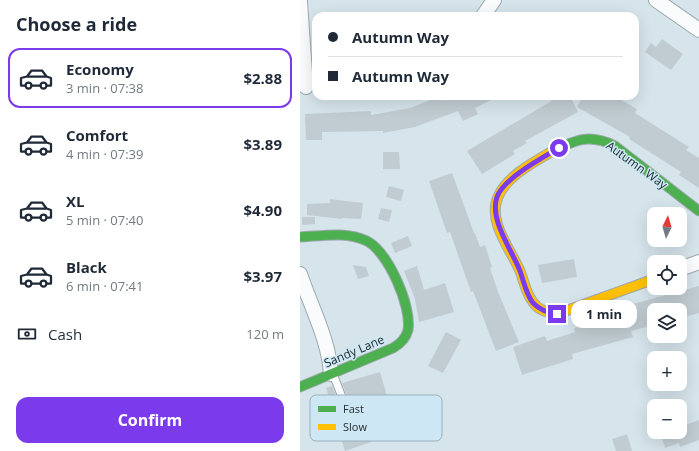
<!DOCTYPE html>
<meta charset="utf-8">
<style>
:root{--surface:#fff;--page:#f2f2f3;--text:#1f2937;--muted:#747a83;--line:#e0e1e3;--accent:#7c3aed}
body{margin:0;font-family:"Open Sans",sans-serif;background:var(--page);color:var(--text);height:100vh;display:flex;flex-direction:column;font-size:15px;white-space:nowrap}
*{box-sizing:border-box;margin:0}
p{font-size:13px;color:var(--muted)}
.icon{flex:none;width:22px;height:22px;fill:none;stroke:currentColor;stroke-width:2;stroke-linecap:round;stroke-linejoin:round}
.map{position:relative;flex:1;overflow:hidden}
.panel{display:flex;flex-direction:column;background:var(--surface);width:300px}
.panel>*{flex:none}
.guide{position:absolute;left:12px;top:12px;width:327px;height:88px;border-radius:12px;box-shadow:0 4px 16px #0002;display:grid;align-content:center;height:88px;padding:0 16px;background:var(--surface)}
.needle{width:26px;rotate:5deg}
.buttons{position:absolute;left:347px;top:207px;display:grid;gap:8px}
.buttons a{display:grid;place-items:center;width:40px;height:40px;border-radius:8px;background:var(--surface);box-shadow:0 4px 16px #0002;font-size:20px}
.end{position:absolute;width:18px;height:18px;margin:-9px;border:5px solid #7c3aed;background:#fff;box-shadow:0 0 0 2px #fff}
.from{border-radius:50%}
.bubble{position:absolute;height:28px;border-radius:12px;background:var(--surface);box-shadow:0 4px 16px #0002;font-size:13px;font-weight:700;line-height:28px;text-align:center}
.guide b{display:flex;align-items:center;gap:14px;height:38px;font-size:15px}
.guide b+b{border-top:1px solid var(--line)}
.guide i{width:10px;height:10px;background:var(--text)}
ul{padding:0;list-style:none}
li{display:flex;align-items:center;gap:12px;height:60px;margin:0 8px 6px;padding:0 8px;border:2px solid transparent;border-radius:12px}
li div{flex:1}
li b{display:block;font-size:15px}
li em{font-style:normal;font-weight:700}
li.current{border-color:var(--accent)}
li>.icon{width:36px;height:36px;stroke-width:1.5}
h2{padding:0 16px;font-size:18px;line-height:48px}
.pay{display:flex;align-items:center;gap:10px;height:44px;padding:0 16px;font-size:15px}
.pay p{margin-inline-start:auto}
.cta{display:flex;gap:8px;margin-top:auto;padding:8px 16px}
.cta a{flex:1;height:46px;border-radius:12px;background:var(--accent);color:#fff;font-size:16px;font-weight:700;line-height:46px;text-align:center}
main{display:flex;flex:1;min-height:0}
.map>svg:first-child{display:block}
</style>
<main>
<section class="panel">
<h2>Choose a ride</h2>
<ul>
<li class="current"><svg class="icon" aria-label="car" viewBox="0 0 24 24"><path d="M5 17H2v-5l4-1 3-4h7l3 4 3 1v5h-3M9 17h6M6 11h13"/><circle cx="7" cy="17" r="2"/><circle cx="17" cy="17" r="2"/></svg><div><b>Economy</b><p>3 min · 07:38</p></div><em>$2.88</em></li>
<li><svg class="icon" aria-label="car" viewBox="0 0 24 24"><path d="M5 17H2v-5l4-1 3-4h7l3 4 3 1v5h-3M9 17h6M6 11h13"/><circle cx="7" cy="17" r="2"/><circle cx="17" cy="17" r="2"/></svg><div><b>Comfort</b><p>4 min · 07:39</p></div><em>$3.89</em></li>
<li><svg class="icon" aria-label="car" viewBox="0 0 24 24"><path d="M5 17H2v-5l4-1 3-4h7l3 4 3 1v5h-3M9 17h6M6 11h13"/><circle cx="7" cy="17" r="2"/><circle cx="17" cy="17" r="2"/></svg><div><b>XL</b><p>5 min · 07:40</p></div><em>$4.90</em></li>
<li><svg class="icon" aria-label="car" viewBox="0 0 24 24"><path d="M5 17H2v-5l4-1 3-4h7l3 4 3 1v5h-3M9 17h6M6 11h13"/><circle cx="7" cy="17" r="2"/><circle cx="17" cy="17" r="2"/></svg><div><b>Black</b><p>6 min · 07:41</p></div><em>$3.97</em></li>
</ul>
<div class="pay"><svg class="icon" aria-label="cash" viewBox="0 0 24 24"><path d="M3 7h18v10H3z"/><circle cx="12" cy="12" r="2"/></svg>Cash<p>120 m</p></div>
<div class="cta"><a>Confirm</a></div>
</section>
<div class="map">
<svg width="399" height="451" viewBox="0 0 399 451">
<rect width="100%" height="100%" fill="#d6e4eb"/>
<!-- building -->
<path fill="#c1ccd2" d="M362,39L383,54L371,70L345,52L351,43L356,47Z
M141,96L143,101L153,96H199L175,108L178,114L163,121L158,111L115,127L83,133V131L22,132V140H6L5,114L71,111V115L110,108Z
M260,96H270L278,112L225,141L227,143L213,151L215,154L182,174L167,151Z
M283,96H314L337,109L335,113L389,147L386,150L399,158V188L379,175L381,172L329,139L330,137L277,107Z
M83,152H99L100,169H83Z
M152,173L174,233H175L180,247L185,245L192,267L190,268L198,292L219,342L196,351L173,291L171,292L150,232L147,233L129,181Z
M89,186L104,190L101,201L86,197Z
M30,199L63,203L61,219L42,218V219L7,215V204L30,203Z
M81,208L92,210L89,222L78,219Z
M2,217H15V224L2,225Z
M108,236L112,246L95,253L91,243Z
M274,259L277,277L242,283L238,265Z
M53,265L66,267L69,276L58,279Z
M117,266L124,290L145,283L154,312L119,322L115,299L104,271Z
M399,286V313L380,318V310H354V325L331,331L333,337L272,354L273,359L222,375L213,347L245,336L247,341L275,332L274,328L335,311L333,304Z
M146,332L161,340L143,373L128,366Z
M80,372L87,396L54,405V403L50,404L42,383Z
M32,386L40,407L33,409L26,388Z
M399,420V440L380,447L379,443L365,448L360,432H380V427Z
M66,426L71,442L45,451L40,435L50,431L55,433L59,428Z
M327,434L332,451H316L312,439Z"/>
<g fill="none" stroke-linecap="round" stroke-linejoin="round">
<!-- lane casing -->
<g stroke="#9da8ad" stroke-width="9">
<path id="lane" d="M33,374L54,428"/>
</g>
<!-- street casing -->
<g stroke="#9da8ad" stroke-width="16">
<path id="street" d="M356,0L399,30
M0,2L6,87
M183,16L194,0
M380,269L399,262
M0,274C11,307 29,340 31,374"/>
</g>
<!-- fast casing -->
<g stroke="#9da8ad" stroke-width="11">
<path id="fast" d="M251,152C275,140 289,133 315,146L399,211
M0,237C22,236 46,231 67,241C88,252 112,306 108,330C106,338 100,344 93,348L0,387"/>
</g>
<!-- slow casing -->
<g stroke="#9da8ad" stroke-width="11">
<path id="slow" d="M251,152C232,163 206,177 198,197C187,221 211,250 220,271C224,281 226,294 233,302C238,310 248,313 257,314L354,279"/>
</g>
<!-- lane -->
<use href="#lane" stroke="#f9fbfc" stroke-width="7"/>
<!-- street -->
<use href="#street" stroke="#f9fbfc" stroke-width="14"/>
<!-- fast -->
<use href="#fast" stroke="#4caf50" stroke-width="9"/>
<!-- slow -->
<use href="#slow" stroke="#ffc107" stroke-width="9"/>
</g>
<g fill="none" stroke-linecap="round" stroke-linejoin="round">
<!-- route -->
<path stroke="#7c3aed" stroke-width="5" d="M257,314C248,313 240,310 233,303C226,294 224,282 220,271C212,250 189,220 197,197C203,179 242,158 259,148"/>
</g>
<g text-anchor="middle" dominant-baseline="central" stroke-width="3" stroke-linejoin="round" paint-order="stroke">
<!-- street labels -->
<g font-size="12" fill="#222c31" stroke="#cde8f4">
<text transform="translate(337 165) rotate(36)">Autumn Way</text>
<text transform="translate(54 351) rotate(-23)">Sandy Lane</text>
</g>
</g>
<!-- legend -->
<rect x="10" y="395" width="132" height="46" rx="6" fill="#cde8f4" stroke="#9ab0ba" stroke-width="1"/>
<rect x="18" y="406" width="18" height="6" fill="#4caf50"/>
<rect x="18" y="424" width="18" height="6" fill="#ffc107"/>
<g font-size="11" fill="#222c31">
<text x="43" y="413">Fast</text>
<text x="43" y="431">Slow</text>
</g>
</svg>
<div class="buttons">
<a><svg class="needle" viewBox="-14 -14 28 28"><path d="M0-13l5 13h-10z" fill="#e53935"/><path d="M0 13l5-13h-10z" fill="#747a83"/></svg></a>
<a><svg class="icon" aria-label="locate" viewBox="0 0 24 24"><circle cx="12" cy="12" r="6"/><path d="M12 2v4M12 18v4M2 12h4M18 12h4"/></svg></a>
<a><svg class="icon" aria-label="layers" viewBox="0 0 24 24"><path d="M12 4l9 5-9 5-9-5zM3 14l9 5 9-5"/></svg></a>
<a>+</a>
<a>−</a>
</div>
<i class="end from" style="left:259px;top:148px"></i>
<i class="end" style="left:257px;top:314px"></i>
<div class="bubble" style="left:271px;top:300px;width:66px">1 min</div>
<div class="guide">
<b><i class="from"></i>Autumn Way</b>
<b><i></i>Autumn Way</b>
</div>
</div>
</main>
